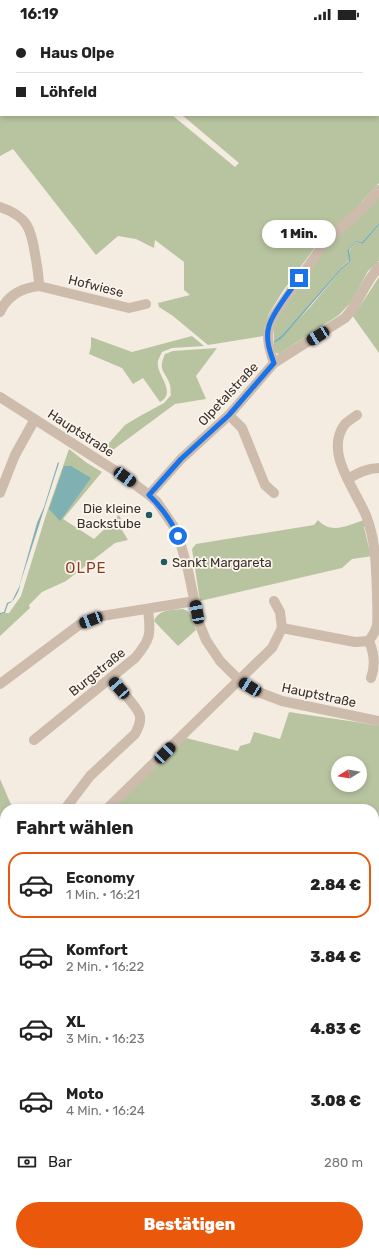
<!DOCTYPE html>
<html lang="de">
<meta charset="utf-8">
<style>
:root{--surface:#fff;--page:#f6f6f6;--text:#222;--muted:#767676;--line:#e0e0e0;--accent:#ea580c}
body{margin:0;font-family:Rubik,sans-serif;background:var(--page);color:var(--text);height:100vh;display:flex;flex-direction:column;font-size:15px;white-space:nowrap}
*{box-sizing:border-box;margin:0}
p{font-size:13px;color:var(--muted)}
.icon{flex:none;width:22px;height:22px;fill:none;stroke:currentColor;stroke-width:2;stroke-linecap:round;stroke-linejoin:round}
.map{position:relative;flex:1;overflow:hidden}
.details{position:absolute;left:0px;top:776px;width:379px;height:452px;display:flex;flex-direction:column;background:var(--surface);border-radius:16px 16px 0 0;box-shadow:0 2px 6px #0003}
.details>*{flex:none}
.banner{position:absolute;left:0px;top:0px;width:379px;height:88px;box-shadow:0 2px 6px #0003;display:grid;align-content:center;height:88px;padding:0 16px;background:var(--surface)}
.needle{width:26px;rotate:259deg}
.tools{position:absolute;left:331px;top:728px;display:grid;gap:8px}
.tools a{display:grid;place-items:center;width:36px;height:36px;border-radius:50%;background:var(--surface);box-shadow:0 2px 6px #0003;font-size:20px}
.end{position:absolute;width:18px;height:18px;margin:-9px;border:5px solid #1a73e8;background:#fff;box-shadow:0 0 0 2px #fff}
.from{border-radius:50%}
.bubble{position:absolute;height:28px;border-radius:14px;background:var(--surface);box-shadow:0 2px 6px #0003;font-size:13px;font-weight:800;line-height:28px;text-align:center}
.car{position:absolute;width:12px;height:24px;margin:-12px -6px;border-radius:5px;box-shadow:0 0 3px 1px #0007;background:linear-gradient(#222 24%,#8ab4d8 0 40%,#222 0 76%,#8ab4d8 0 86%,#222 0)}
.banner b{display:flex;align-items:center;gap:14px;height:38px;font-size:15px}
.banner b+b{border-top:1px solid var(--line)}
.banner i{width:10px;height:10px;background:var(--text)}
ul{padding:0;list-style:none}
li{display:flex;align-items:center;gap:12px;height:66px;margin:0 8px 6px;padding:0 8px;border:2px solid transparent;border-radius:16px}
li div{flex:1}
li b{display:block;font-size:15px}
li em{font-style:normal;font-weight:800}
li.active{border-color:var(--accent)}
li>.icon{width:36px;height:36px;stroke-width:1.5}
h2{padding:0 16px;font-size:18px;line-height:48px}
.pay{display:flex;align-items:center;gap:10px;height:44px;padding:0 16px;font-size:15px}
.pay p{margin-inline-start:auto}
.action{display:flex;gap:8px;margin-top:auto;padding:8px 16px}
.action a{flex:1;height:46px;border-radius:24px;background:var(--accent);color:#fff;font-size:16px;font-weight:800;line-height:46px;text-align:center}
.status{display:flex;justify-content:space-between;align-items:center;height:28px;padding:0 20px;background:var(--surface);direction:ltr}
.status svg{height:11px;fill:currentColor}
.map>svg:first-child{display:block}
</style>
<div class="status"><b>16:19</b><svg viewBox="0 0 49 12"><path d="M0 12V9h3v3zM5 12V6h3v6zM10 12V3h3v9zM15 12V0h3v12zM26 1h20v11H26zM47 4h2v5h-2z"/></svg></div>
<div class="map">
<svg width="379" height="1228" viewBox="0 0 379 1228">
<rect width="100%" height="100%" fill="#f4ebe1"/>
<!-- green -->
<path fill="#b8c4a0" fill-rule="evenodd" d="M0,0H379V155L348,189L318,215L283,263L268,287L264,308L208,317L173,288L159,279L158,275L190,267L184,262V234L155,212L154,220L136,211L118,208L96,227L13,121L0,128V52L1,53V87H172L235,139L239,135L182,87H378V1H1V46L0,45Z
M379,168V195L362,214L356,213L347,222L349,232L340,241L282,307L274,313V297L280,284L325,221Z
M379,197V233L368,243L352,273L339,287L279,326L274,324V315L278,313L311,278L341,242L351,233L349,223L356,214L363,216Z
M379,249V325L352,287C363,276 370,262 379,249Z
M192,308L204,318L172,320L162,324C161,326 159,330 158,333C155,346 178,364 160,374L143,350L133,356L122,340L89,326L91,319V309L132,324Z
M217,320L196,348L206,371L175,376L106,427L102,424V423L125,397L140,388L164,375L171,367C170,364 171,360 170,357C166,343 157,344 165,326L173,323Z
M69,421L87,435L102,444L63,491L94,511L119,487L122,493L119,497L128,512L115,515L66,553L42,564L29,577L30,580L0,608V589L1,586L5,585H9L21,568L46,487Z
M318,492C331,507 349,497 364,492L366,498L364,499L369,520L373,528L352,531L342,540L200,573L192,521L196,516L314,497Z
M183,581C193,584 193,593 196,602L178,618L154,593C159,581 172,582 183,581Z
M289,684C319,689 349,692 379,698V1000L377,1001L374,1005V781H114L118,774L186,710L238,723L240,718L250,715L254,704L280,711ZM338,735H360V757H338Z
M0,751L13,781H5V951L0,940Z
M5,999V1050L0,1049V1020Z
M379,1001V1165L377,1167L374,1164V1007Z
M0,1113L5,1114V1222L0,1223Z
M374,1174L379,1180V1228H180L172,1224L176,1223L193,1227L194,1224L201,1225L202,1223H374Z
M73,1223H90L88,1228H76Z"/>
<!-- water -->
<path fill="#7fb0b2" d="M379,195V197L363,216L356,214L349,222L351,233L341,242L283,309L278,313L274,315V313L282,307L340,241L349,233L347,222L356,213L362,214Z
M58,434L59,435L20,556C20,562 14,574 8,576L5,585L1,586L0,589V585L4,584L7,575L12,573L19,559L37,495L44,479Z
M64,438H71L91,450L60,493L49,481Z"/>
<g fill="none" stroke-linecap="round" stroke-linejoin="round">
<!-- minor -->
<path stroke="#cdbbac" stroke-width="10" d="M0,179C27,188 31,200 35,226C37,237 39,247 39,258
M0,284C7,268 22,260 39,258L129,280L146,276
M274,335C268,318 265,306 273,289L323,217L367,176L379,162
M0,369L125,449L149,467L157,474L174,499L181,517L188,542L199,595L206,612L220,633L239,652L261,665L282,673L379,693
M229,387L242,400L265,457L274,465
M348,451C358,445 367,440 379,440
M0,465L15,427L35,391
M149,467L181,431L229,387L274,335L345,290C359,275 365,254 379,239
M274,573L280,584L282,600
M369,613C374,625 376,637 371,650
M0,656L79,597L102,588L195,573
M34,712L135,630C151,611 151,606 148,582
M65,781L90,748L135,706C138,700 141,695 140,688C138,679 117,658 110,650
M107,781L118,770L272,620L282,600L355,614L369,613C372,608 376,603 377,597C378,587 377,576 377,566C376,540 376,515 367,490C357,463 323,425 345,396C348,393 353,390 357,387
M0,1000L5,978
M106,1228L111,1223"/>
</g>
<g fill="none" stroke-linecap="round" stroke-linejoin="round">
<!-- route -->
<path stroke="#1a73e8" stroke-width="5" d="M178,508C171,492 161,479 149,467L181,431L229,387L274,335C270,324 265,311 269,298C272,285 291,262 299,250"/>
</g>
<!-- markers -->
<g fill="#1f5a5e" stroke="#fbf5ee" stroke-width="1.5">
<circle cx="149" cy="487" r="4"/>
<circle cx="164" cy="534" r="4"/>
</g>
<g text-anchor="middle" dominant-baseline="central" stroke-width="3.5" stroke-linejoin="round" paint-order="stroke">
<!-- street labels -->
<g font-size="13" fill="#3b302b" stroke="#fbf5ee">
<text transform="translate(96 258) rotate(14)">Hofwiese</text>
<text transform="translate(228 366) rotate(-47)">Olpetalstraße</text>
<text transform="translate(81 405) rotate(33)">Hauptstraße</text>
<text transform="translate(97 644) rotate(-39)">Burgstraße</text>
<text transform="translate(319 667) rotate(12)">Hauptstraße</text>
</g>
<!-- poi labels -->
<g font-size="13" fill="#3b302b" stroke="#fbf5ee" text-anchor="end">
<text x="141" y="480">Die kleine<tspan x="141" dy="15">Backstube</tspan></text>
<text x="172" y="534" text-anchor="start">Sankt Margareta</text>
</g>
<!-- quarter labels -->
<g font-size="15" letter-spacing="1" fill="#8c3b22" stroke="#fbf5ee">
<text x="86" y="540">OLPE</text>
</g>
</g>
</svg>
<div class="tools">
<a><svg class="needle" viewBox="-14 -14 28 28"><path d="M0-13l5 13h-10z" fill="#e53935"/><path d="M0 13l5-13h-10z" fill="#767676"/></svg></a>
</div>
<i class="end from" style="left:178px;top:508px"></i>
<i class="end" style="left:299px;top:250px"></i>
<div class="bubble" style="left:262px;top:192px;width:74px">1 Min.</div>
<i class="car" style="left:318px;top:308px;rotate:238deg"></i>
<i class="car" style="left:125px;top:449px;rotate:126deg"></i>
<i class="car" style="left:197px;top:584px;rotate:349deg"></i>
<i class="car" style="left:91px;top:592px;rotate:249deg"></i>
<i class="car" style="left:250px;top:659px;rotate:301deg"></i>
<i class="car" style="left:119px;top:660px;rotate:319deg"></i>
<i class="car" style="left:165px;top:725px;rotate:45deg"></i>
<div class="banner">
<b><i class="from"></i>Haus Olpe</b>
<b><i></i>Löhfeld</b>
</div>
<section class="details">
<h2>Fahrt wählen</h2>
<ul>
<li class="active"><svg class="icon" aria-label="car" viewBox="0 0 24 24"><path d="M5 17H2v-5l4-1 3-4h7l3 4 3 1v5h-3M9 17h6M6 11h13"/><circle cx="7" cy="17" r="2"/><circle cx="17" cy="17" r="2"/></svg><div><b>Economy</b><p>1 Min. · 16:21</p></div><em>2.84 €</em></li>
<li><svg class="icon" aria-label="car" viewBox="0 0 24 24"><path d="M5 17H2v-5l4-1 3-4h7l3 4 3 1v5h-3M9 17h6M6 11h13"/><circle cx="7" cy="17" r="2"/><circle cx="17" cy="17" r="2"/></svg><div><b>Komfort</b><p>2 Min. · 16:22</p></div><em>3.84 €</em></li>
<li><svg class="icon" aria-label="car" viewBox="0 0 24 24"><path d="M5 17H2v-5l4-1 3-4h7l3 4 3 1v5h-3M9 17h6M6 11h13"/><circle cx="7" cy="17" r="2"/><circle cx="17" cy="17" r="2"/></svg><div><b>XL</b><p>3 Min. · 16:23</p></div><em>4.83 €</em></li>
<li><svg class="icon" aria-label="car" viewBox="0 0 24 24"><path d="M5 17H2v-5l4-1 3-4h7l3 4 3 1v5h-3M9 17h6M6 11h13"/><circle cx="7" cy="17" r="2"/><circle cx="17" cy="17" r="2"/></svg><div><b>Moto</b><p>4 Min. · 16:24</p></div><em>3.08 €</em></li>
</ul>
<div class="pay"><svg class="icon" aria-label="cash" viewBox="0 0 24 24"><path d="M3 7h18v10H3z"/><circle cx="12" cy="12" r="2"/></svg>Bar<p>280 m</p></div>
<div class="action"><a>Bestätigen</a></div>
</section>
</div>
